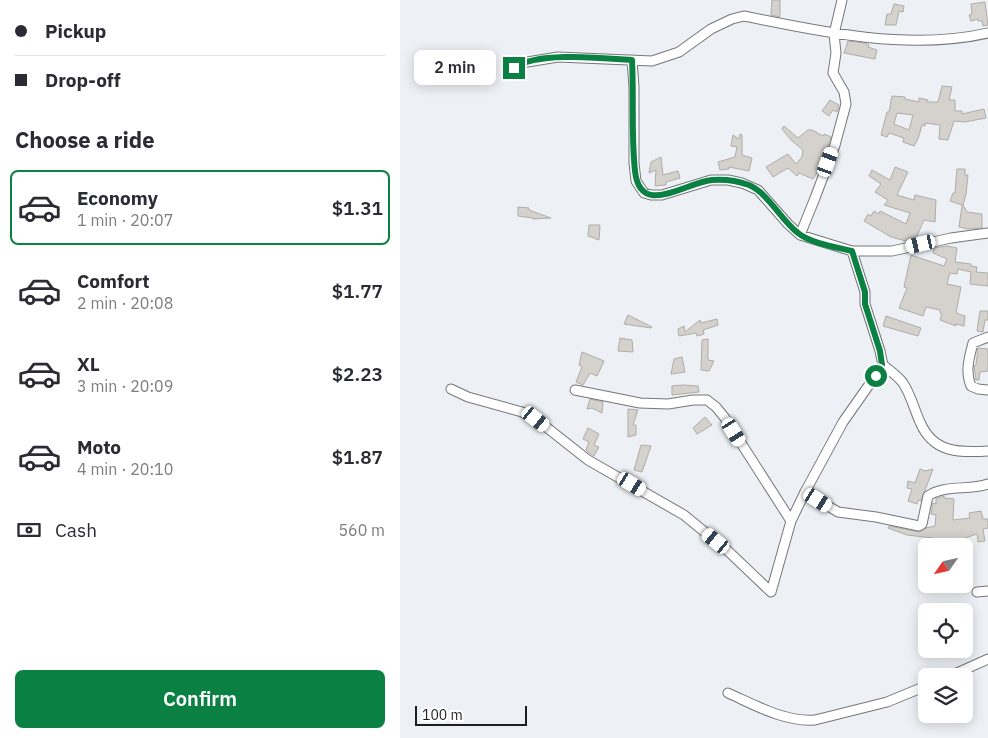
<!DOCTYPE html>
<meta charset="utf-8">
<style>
:root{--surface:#fff;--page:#f2f2f3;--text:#2b2b33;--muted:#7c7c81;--line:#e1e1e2;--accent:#0b8043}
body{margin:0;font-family:"IBM Plex Sans",sans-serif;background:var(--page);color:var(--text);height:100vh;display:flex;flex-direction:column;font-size:19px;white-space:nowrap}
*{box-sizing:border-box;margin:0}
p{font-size:16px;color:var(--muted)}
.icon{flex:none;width:28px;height:28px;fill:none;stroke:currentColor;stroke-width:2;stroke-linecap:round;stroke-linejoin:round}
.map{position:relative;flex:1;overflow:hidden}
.details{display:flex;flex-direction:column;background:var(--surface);width:400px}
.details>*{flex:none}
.hud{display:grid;align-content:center;height:110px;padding:0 15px;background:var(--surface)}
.needle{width:32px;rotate:236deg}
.fabs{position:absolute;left:518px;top:538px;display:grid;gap:10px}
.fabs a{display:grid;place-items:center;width:55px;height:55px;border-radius:8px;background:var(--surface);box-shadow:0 2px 12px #0003;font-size:25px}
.scale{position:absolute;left:15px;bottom:12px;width:112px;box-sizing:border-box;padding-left:5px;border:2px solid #1d1e1f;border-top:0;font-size:14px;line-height:18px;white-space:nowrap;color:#1d1e1f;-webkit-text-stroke:4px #fff;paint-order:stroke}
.end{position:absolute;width:22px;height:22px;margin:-11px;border:6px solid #0b8043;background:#fff;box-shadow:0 0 0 2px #fff}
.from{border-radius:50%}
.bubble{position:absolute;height:35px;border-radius:8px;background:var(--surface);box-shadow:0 2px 12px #0003;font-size:16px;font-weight:600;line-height:35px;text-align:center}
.car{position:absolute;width:15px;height:30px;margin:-15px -8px;border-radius:6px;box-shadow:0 0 4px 1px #0007;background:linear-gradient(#fff 24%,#345 0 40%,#fff 0 76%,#345 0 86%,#fff 0)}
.hud b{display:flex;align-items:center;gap:18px;height:48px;font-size:19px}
.hud b+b{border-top:1px solid var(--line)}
.hud i{width:12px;height:12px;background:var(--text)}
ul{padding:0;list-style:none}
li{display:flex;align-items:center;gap:15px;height:75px;margin:0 10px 8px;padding:0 5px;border:2px solid transparent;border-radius:8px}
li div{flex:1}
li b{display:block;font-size:19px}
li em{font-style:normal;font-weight:600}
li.selected{border-color:var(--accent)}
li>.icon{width:45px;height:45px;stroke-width:1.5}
h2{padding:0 15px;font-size:22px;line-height:60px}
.pay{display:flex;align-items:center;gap:12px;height:55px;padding:0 15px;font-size:19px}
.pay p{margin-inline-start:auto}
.button{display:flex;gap:10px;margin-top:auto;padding:10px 15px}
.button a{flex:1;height:58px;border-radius:8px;background:var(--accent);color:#fff;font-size:20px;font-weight:600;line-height:58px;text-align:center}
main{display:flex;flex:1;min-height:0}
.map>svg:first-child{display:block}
</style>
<main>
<section class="details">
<div class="hud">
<b><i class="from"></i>Pickup</b>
<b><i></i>Drop-off</b>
</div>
<h2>Choose a ride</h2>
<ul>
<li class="selected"><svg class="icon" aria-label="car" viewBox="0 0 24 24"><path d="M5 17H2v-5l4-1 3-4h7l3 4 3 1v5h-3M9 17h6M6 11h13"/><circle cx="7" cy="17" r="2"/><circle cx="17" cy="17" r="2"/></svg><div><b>Economy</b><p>1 min · 20:07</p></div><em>$1.31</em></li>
<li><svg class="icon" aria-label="car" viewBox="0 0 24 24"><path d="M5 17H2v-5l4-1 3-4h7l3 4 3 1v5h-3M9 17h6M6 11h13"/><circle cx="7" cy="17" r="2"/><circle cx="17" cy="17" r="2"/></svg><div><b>Comfort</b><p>2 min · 20:08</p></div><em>$1.77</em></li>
<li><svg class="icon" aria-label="car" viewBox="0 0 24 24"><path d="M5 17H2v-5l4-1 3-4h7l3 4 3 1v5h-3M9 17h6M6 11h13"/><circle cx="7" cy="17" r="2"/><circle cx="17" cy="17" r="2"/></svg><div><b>XL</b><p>3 min · 20:09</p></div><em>$2.23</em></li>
<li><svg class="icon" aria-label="car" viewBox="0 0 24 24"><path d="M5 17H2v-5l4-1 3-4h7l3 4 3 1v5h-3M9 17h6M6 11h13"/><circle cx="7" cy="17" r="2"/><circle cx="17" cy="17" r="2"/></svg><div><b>Moto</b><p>4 min · 20:10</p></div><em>$1.87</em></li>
</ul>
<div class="pay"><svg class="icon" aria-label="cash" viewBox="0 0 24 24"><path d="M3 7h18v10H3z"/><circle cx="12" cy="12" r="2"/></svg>Cash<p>560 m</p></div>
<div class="button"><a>Confirm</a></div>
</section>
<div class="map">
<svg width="588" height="738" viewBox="0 0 588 738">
<rect width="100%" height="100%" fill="#edf0f4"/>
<!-- building -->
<path fill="#d5d2ce" stroke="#afaca9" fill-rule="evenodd" d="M372,0H380V17L371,15Z
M585,2L588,25L583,26L582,21H578V19L571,21L569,15L572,14L571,4Z
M494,4L504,6L503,12L499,11L496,25H485L487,14H491Z
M448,41L465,43L469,45L468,47L477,50L475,59L444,53Z
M542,86L552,87L549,100H555V111H562V114L584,109L586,118L565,122L554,121L548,140L539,139L540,125L525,123V126L522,125L518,139L514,146L503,142L504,138L489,133L487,137L481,135L487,112H489L492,96L505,97V99L519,102V98L528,100L527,102H538ZM497,113L513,115L509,130L494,124Z
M430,100L439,105L437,112L433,110L429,116L422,111Z
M384,126L398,138L408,130H412L423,136L424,134L431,137L420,168L413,179L399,173L397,176L388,168L373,177L366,167L388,154L396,164L402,157L403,150L391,140L382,129Z
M340,134L342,135V155L352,158L349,171L329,167V169L320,170L318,162L335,157L337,147L331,146L333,135L339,139Z
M261,157L263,175L278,171L280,178L266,182V185L255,186L256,170L249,173L251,162Z
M495,167L508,172L497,195L514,200L515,195L536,200L535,222L524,220L515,240L506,241L491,237L464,221L468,214L471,216L474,211L479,214L480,211L506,224L510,213L484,205L488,200L475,192L481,184L469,176L472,170L490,180Z
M557,169H565V175H568L566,194L563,205L567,212L582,214V228L568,229L559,227L562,205L550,201L553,193H555Z
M118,207L129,208V210L151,218L133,219V218L118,216Z
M189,225H200L199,240L188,236Z
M547,246L557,248L555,262L571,264V266L577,267L576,272L588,273V286L570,284L571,272L558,269L557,274L550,273L547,284L561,287L556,313L565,316L564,326L556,324V326L540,320L542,314L540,313V310L526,307L523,316L499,308L507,288L504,287L511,255L544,266L547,259L533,253L534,248Z
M580,311H588V320H585L583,332L577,331Z
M228,315L252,327L251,328L224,324Z
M486,316L521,328L518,336L483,326Z
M317,319L318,325L303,330L304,334L297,336L296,333L279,336L278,329L284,326L285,332L300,320L301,323Z
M220,338L232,340L233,352L218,351Z
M308,339V360L314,361L309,371L301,370L302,340Z
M578,348L588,349V371L580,372L579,380H576L574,366L576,365Z
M182,352L204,361L197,376L190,373L183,385L176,382L182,367L179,365Z
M282,357L285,372L271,374L274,359Z
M282,385L298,386L299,392L272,395V386Z
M190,399L203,402L202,413L192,408L187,409Z
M228,409L238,410L233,425H236V435L228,437Z
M305,417L312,425L297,434L293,428Z
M188,428L199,434L194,445L199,447L194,456L186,450L189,442L183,439Z
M241,445L251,446L242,472L234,470Z
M520,469L525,471L533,469L521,501L518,500L517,504L508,501L512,489L507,488L508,481L515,483Z
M544,496V498L554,499L553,520L570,518L569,513L581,511L583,519H588V528L583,529L585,541L578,542L577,534L559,540L546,542V540L533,541V538L507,535L488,528L489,526L520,532L526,528L535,526L536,515L531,514L533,503L536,504V499Z"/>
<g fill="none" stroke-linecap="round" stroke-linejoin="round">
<!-- minor casing -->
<g stroke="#74767a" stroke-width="11">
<path id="minor" d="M232,60L234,87V163L236,181L244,193L251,195H262L311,180H328L342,183L358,190L388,224L400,235L452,251H492L551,238L588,233
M114,68L121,63L158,57L252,61L279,52L311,29L332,19L344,16C421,32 509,51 588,33
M400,235L415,198L435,145L446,104L444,92L433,73L436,53L434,34L442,0
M588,337L573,343C569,358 565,372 571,386L578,389L588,390
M483,365C489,370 498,376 503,383C511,395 514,409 520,422C533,453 559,453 588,451
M51,389L68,397L122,412L136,419L188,460L284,515L328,551L371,592L391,521L405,492L443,422L483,365L480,351L465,304V292L452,251
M175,390L240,403L268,404L293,400H307L316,407L325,418L391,521
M405,492L438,512L476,517L519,526L522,524L528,496C545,484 569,491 588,484
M577,592L588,591
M550,676L588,659
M328,693C355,705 384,722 415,720L487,702L526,686"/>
</g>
<!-- minor -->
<use href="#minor" stroke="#fff" stroke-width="9"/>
</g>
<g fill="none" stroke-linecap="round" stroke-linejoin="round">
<!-- route -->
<path stroke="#0b8043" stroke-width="6" d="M114,68C136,51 204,58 232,60C234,97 231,134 235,171C240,218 284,183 312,180C324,179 338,181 349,185C368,193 381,220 398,233C410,243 436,247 452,251L465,292V304L480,351L482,365L476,376"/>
</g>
</svg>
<div class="fabs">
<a><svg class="needle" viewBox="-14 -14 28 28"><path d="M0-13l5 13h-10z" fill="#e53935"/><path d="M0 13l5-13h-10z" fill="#7c7c81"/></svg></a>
<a><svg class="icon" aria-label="locate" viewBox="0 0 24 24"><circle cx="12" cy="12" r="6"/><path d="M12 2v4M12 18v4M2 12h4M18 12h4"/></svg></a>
<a><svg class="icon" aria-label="layers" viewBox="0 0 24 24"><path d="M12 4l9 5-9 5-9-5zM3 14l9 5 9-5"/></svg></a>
</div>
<div class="scale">100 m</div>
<i class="end from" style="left:476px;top:376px"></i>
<i class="end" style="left:114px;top:68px"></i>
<div class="bubble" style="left:14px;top:50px;width:82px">2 min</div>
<i class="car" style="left:428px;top:162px;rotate:20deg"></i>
<i class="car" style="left:521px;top:244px;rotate:257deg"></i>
<i class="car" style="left:136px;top:419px;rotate:129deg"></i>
<i class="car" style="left:334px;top:432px;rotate:148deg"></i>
<i class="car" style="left:232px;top:484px;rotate:121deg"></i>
<i class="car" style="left:418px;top:500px;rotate:123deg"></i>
<i class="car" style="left:316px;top:541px;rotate:309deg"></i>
</div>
</main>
